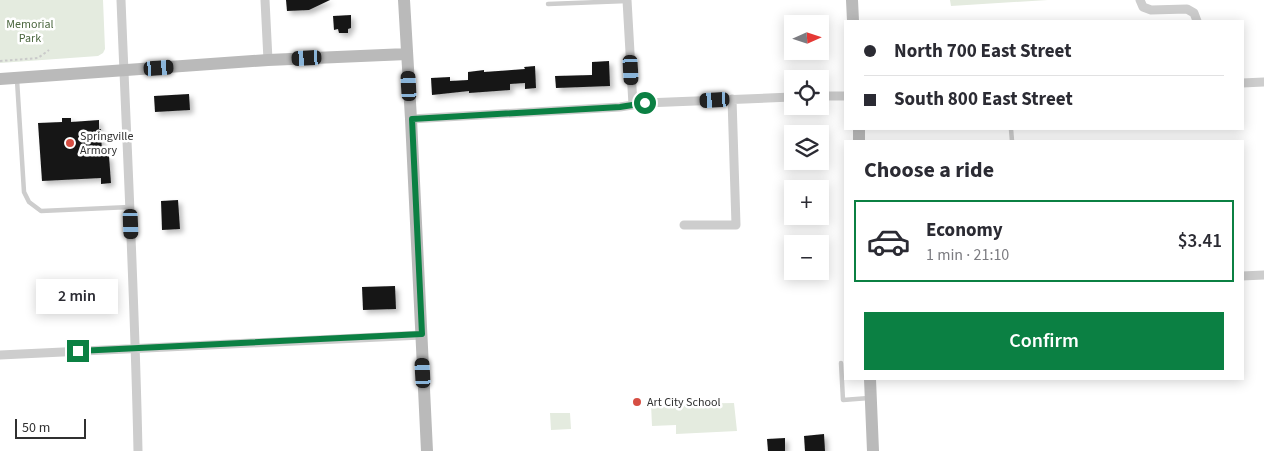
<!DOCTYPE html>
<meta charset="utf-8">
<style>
:root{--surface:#fff;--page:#f7f7f7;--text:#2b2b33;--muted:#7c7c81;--line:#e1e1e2;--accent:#0b8043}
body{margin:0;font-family:"Source Sans 3",sans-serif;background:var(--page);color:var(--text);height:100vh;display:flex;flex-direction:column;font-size:19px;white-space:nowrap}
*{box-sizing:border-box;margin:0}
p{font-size:16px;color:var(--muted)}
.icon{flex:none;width:28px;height:28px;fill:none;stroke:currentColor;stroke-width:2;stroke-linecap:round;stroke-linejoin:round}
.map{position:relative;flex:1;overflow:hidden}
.side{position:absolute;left:844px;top:140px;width:400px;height:240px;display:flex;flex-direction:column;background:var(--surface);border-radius:0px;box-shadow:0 2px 12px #0003}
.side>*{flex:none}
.guide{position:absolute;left:844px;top:20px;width:400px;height:110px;border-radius:0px;box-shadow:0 2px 12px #0003;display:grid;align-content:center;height:110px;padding:0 20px;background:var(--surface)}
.needle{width:32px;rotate:87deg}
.fabs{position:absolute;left:784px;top:15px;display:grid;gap:10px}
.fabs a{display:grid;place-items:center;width:45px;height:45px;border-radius:0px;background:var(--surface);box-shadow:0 2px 12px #0003;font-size:25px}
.scale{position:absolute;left:15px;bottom:12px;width:71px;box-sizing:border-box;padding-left:5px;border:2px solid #303030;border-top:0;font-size:14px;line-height:18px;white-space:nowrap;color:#303030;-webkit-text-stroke:4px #fff;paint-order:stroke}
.end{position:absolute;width:22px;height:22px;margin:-11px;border:6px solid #0b8043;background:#fff;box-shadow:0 0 0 2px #fff}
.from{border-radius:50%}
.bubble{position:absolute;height:35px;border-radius:0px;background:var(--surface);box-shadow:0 2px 12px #0003;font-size:16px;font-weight:600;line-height:35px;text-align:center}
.car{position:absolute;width:15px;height:30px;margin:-15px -8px;border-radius:6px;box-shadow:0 0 4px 1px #0007;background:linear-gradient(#222 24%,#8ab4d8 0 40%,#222 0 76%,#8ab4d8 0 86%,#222 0)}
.guide b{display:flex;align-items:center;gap:18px;height:48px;font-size:19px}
.guide b+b{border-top:1px solid var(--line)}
.guide i{width:12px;height:12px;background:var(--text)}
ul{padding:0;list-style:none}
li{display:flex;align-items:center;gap:15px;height:82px;margin:0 10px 8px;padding:0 10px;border:2px solid transparent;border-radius:0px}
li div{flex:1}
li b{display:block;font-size:19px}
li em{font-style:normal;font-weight:600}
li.on{border-color:var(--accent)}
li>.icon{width:45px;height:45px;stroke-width:1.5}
h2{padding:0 20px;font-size:22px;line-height:60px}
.button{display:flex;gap:10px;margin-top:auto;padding:10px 20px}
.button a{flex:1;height:58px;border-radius:0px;background:var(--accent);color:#fff;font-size:20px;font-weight:600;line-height:58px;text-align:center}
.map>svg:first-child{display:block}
</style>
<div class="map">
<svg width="1264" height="451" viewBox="0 0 1264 451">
<defs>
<filter id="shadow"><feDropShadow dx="3.5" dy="3.5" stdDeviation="2.5" flood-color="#0004"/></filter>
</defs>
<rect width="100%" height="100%" fill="#fff"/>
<!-- park -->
<path fill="#e4ebdf" d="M0,0H103L105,49L103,53L98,56L0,63Z
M950,0H1048L951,6Z
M734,403L737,431L676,434V425L652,426L651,404H675Z
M550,413H570L571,429L551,430Z"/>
<!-- building -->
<path fill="#171717" filter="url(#shadow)" d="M286,0H330L309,10L287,11Z
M351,15V28L348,29V33H339L338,29L334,30L333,16Z
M609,61L610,86L556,88L555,76L592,75V62Z
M535,66L536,88L525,89V83L510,84V90L469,93V91L432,95L431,78L450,77V81L468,80V72L484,70V72L525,69L524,67Z
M189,94L190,110L155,112L154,96Z
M62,118H71V122L99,120V129H101L102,156H109L111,183L101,184V178L42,181L38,123L62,122Z
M178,200L180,229L162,230L161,201Z
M395,286L396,309L363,310L362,287Z
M824,434L825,451H805L804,436Z
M785,438V451H768L767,439Z"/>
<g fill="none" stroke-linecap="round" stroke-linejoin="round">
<!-- path -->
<path stroke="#cacaca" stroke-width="2" stroke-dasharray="2.5 2.5" stroke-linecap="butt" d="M0,61L38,58L49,50"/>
<!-- lane -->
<path stroke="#cdcdcd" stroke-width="4.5" d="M548,4L627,1
M17,80L24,192L29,202L41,211L130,207
M1011,129L1012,141
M841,363L843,400L869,398"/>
<!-- street -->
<path stroke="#cdcdcd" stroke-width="9" d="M121,0C127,150 135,301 138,451
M265,0L268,60
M627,0L633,105
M1140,0L1143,7L1151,10L1187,9L1194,13L1197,21
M1242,83L1264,82
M820,96H845
M411,119L620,107L645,103L792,97
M684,225H736L732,99
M1242,276L1264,275
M0,355L422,335"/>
<!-- secondary -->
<path stroke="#bababa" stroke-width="12" d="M404,0L411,119L427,451
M852,0L853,21
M0,79L268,60L407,54
M859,129V141
M870,379L873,451"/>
</g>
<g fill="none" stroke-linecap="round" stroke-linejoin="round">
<!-- route -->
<path stroke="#0b8043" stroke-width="6" d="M78,351L422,334L412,119L620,107L645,103"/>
</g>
<!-- markers -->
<g fill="#d64e43" stroke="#fff" stroke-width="2">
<circle cx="70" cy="143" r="5"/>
<circle cx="637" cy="402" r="5"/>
</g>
<g text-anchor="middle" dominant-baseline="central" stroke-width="5" stroke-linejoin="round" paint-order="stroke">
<!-- park labels -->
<g font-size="12" fill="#4d6841" stroke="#fff">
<text x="30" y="24">Memorial<tspan x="30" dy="14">Park</tspan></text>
</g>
<!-- poi labels -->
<g font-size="12" fill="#303030" stroke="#fff" text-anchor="start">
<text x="80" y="136">Springville<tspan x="80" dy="14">Armory</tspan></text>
<text x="647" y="402">Art City School</text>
</g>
</g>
</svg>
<div class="fabs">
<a><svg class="needle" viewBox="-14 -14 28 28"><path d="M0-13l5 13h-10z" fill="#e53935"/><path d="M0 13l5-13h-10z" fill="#7c7c81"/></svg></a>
<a><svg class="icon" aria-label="locate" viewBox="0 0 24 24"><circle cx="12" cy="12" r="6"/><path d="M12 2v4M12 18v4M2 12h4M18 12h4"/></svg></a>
<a><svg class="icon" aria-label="layers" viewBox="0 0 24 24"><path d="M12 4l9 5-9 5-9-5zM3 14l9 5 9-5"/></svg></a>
<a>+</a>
<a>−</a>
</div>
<div class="scale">50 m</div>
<i class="end from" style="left:645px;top:103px"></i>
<i class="end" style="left:78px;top:351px"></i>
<div class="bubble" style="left:36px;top:279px;width:82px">2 min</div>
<i class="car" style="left:307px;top:58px;rotate:267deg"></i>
<i class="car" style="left:159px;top:68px;rotate:86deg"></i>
<i class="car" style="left:631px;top:70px;rotate:177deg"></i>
<i class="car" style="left:409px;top:86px;rotate:357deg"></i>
<i class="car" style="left:715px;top:100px;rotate:267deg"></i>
<i class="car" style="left:131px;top:224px;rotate:178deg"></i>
<i class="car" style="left:423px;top:373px;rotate:357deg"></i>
<div class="guide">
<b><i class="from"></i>North 700 East Street</b>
<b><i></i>South 800 East Street</b>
</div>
<section class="side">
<h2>Choose a ride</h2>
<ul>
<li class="on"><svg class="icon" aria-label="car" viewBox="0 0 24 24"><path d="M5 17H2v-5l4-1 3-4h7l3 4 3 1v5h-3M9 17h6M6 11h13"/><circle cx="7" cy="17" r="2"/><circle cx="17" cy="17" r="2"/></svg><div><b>Economy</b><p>1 min · 21:10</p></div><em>$3.41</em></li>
</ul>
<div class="button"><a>Confirm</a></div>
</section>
</div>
